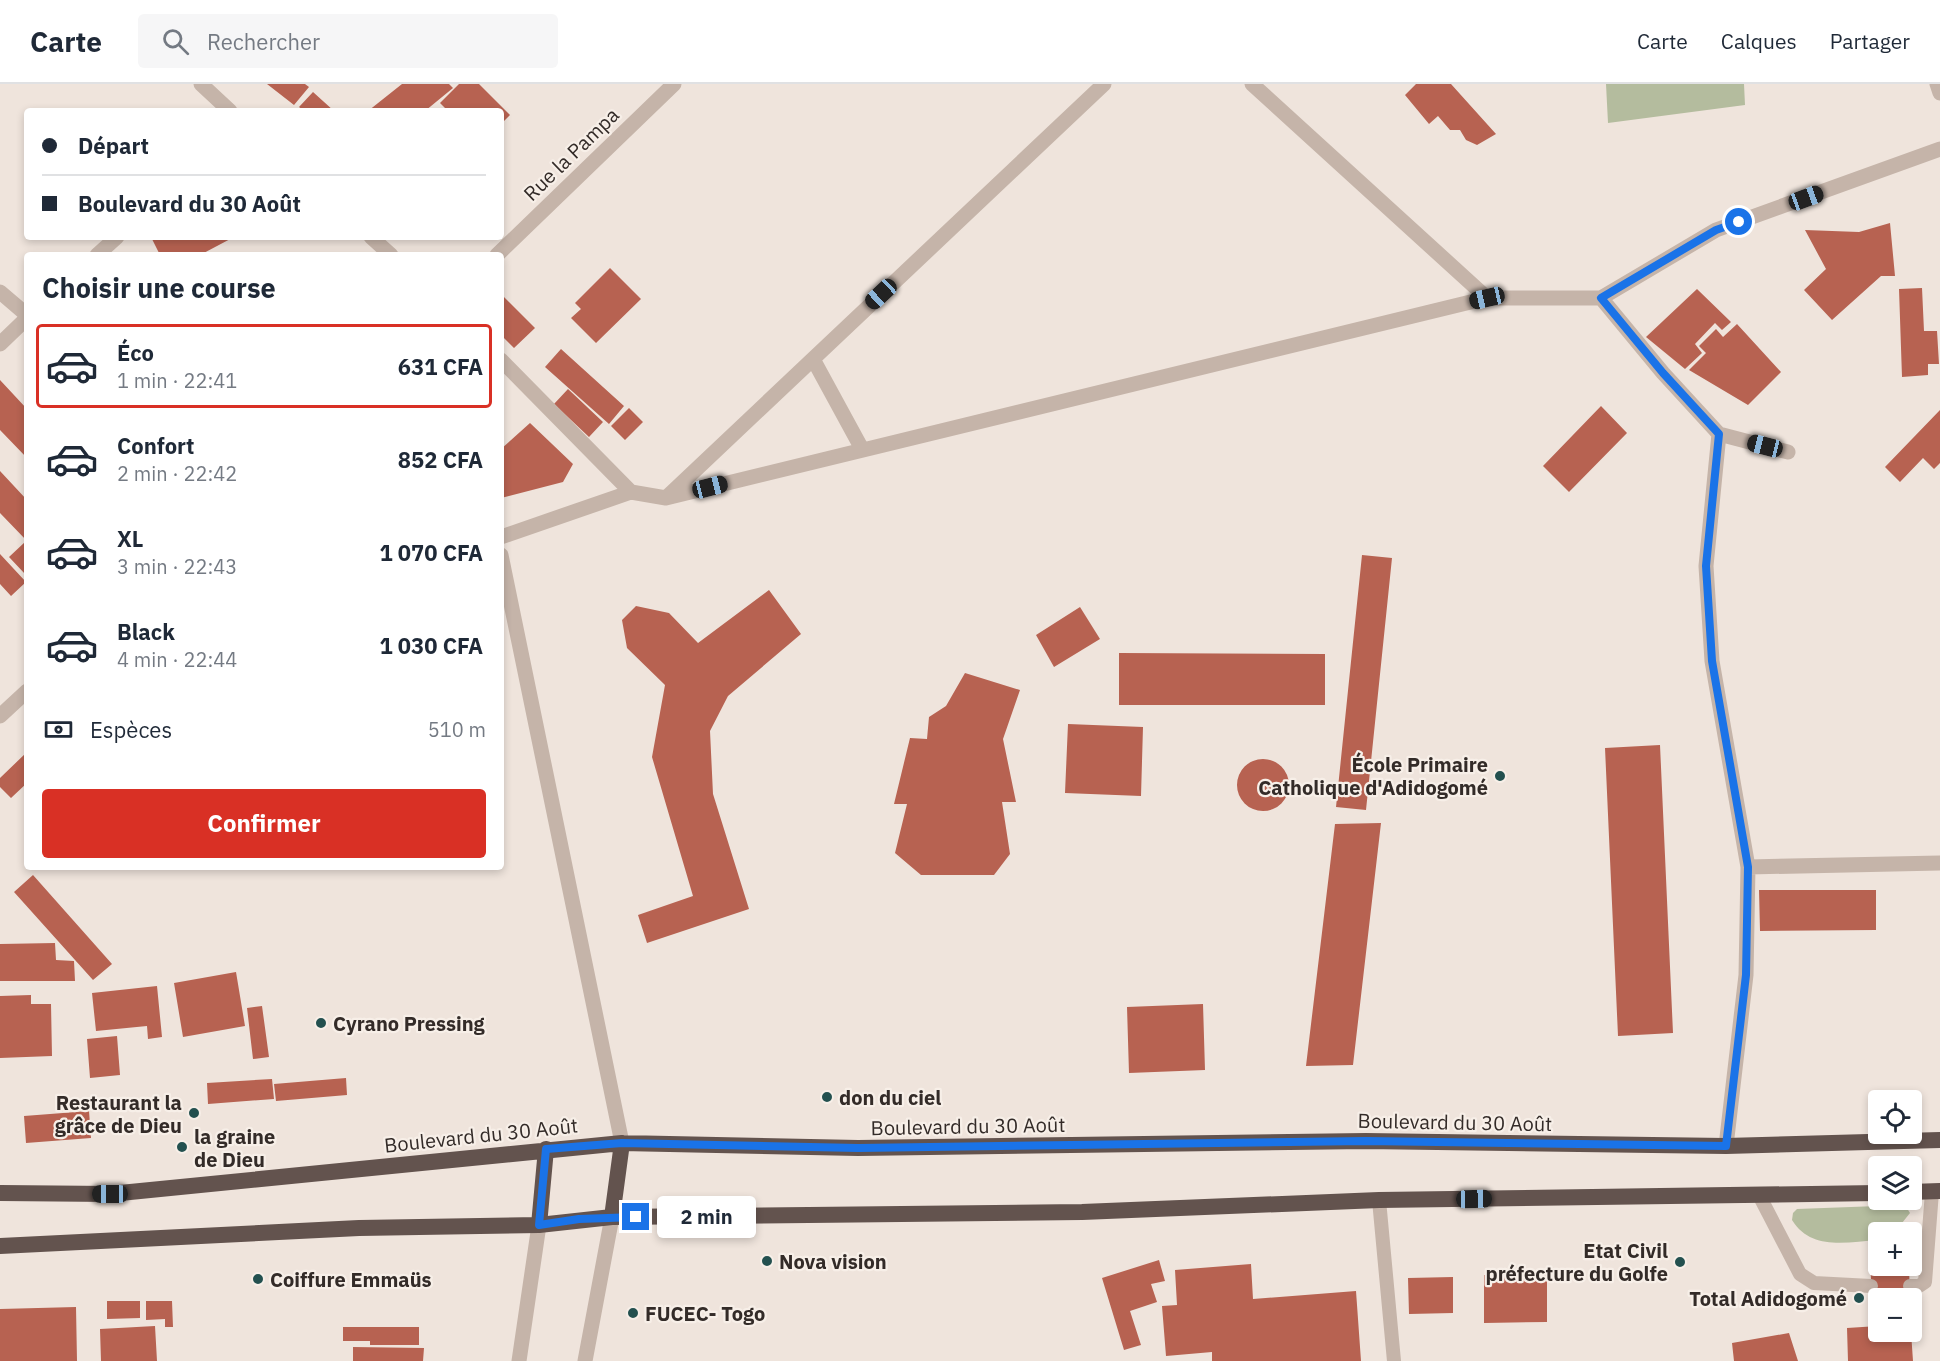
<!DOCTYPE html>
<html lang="fr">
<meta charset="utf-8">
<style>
:root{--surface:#fff;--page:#f6f6f7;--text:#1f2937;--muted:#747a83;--line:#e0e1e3;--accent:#d93025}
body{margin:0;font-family:"IBM Plex Sans",sans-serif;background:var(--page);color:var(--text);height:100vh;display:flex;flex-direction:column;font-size:22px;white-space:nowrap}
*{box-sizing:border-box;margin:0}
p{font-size:20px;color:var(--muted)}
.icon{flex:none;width:33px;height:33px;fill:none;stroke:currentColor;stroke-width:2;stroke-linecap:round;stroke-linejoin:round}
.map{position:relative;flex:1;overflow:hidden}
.side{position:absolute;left:24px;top:168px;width:480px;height:618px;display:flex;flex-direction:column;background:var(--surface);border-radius:6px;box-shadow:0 3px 9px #0003}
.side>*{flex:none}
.hud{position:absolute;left:24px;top:24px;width:480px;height:132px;border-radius:6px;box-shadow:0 3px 9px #0003;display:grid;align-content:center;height:132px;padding:0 18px;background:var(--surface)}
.buttons{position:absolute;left:1868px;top:1006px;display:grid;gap:12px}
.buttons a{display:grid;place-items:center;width:54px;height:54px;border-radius:6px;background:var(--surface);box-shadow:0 3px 9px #0003;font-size:30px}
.end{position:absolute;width:27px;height:27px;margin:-14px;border:8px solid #1a73e8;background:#fff;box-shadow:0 0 0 3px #fff}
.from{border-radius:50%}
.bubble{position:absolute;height:42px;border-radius:6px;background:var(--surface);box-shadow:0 3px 9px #0003;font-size:20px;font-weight:700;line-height:42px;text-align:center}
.car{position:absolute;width:18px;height:36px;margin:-18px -9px;border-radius:8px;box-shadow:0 0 4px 2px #0007;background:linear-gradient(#222 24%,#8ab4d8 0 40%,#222 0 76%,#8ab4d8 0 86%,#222 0)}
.hud b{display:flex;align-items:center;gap:21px;height:57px;font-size:22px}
.hud b+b{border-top:2px solid var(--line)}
.hud i{width:15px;height:15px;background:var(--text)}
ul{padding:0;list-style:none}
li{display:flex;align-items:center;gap:18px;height:84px;margin:0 12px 9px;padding:0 6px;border:3px solid transparent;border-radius:6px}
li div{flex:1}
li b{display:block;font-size:22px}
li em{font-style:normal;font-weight:700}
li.active{border-color:var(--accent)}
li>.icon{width:54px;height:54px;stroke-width:1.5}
h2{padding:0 18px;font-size:27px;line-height:72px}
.pay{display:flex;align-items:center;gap:15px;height:66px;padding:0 18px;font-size:22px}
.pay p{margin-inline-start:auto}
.button{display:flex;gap:12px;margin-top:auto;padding:12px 18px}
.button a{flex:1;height:69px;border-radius:6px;background:var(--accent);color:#fff;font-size:24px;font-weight:700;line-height:69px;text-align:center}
header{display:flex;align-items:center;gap:36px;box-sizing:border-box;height:84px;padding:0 30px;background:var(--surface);border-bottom:2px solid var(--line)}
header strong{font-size:28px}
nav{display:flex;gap:33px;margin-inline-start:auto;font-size:21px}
.search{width:420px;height:54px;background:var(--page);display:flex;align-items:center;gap:15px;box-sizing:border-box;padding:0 21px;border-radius:6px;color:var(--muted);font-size:22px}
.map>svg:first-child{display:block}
</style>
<header>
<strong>Carte</strong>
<div class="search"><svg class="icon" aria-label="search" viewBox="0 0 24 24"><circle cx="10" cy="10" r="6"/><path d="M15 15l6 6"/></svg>Rechercher</div>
<nav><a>Carte</a><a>Calques</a><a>Partager</a></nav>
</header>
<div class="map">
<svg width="1940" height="1277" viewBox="0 0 1940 1277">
<rect width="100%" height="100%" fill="#efe4dc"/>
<!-- green -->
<path fill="#b4bc9e" d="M1606,0H1744L1745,21L1608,39Z
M1905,1121L1910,1129L1894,1149H1878V1156C1847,1158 1811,1167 1792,1136L1793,1129L1797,1125Z"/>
<!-- building -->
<path fill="#b76251" d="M267,0H305L309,3L294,21Z
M402,0H449L453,4L425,27H368Z
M459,0H479L510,31L501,40V27H448L440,19Z
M1416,0H1451L1496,50L1477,61L1466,56L1460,46H1450L1438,32L1429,40L1405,11Z
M313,8L334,27H304L299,23Z
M1890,139L1895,192H1881L1832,236L1804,206L1826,185L1805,146L1859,148Z
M155,153H234L200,171H160L152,155Z
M610,184L641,215L596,259L571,234L581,225L575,219Z
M1922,204L1924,247H1937L1939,280H1928V291L1902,293L1899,205Z
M1697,205L1731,238L1722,246L1715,239L1695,260L1702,269L1685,285L1646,253Z
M501,210L535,244L514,264L501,251Z
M1737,240L1781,288L1748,321L1689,286L1706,269L1699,262L1716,245L1723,253Z
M561,265L624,322L609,340L545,283Z
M0,296L27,325V374L0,346Z
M568,305L603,338L589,353L554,320Z
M1601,322L1627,349L1569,408L1543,382Z
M629,324L643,338L625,356L611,342Z
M1940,326V379L1934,385L1923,374L1900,398L1885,383Z
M530,339L573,380L563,398L501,414V365Z
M0,387L27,416V457L0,429Z
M25,458L27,488L25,490L9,473Z
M0,470L26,498L11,512L0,500Z
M1362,471L1392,474L1366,726L1336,723Z
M769,506L801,550L728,612L710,647L713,710L749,825L647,859L638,831L693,812L652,673L665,601L627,564L622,536L636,522L669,529L698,559Z
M1080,523L1100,555L1054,583L1036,551Z
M1119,569L1325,570V621H1119Z
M965,589L1020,606L1003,655L1016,718H1002L1010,770L994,791H921L895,769L907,720H894L910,654L927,655L929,633L946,622Z
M1068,640L1143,643L1141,712L1065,709Z
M1660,661L1673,949L1618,952L1605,664Z
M27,668V699L11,714L0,703V694Z
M1237 701a26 26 0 1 1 52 0a26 26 0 1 1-52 0Z
M1381,739L1353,981L1306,982L1335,740Z
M33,791L112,880L93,896L14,808Z
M1759,806H1876V846L1760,847Z
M55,859L56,876L74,877L75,897H0V860Z
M236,888L245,942L183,953L174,899Z
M157,902L162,953L148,955L147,942L96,947L92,909Z
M31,911V920H51L52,972L0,974V912Z
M1203,920L1205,986L1129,989L1127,923Z
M262,922L269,973L253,975L247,924Z
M117,952L120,991L90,994L87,955Z
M346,994L347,1011L276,1017L274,1000Z
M272,995L274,1015L208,1020L207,999Z
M89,1027L91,1054L26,1059L24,1032Z
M1878,1163V1182H1909L1910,1215H1878V1228L1872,1229L1870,1164Z
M1159,1176L1165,1197L1151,1200L1157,1218L1130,1227L1141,1261L1124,1266L1102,1194Z
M1251,1180L1253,1215L1356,1207L1361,1277H1212V1268L1166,1272L1162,1222L1177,1221L1175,1186Z
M1547,1189V1238L1484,1239V1191Z
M1453,1193V1229L1409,1230L1408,1194Z
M107,1217H140V1234L107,1235Z
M146,1217H172L173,1243H165V1235L146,1236Z
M76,1223L77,1277H0V1225Z
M155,1242L157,1277H101L100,1245Z
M1878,1242V1248H1911L1913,1277H1848L1847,1244Z
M343,1243H419V1261H370V1257H343Z
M1789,1249L1798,1277H1734L1732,1259Z
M353,1263L424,1264L423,1277H353Z"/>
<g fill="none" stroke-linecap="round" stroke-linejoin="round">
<!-- service -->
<path stroke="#c5b4a9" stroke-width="14" d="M1759,1111L1800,1190L1814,1199L1871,1202
M1379,1116L1394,1277
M1910,1202H1919L1925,1198L1932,1108"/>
<!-- minor -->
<path stroke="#c5b4a9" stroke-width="15" d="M201,0L230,27
M1252,0L1487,214
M1937,0L1940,9
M371,153L391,171
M97,171L117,153
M0,208L27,231
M1601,214L1663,289L1719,350L1706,482L1712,577L1748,783L1746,891L1726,1062
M0,260L27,234
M813,275L862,365
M501,276L631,408
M1719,350L1788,368
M668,412L1104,0
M501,453L631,408L666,414L1487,214H1601L1716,146L1940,65
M501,471L622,1059
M1748,783L1940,779"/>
<!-- tertiary -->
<path stroke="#c5b4a9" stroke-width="15" d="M497,171L674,0
M0,632L27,607
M519,1277L539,1141
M585,1277L612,1133"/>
<!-- trunk -->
<path stroke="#63534e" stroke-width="16" d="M1911,1108L1940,1107
M0,1109L110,1110L622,1059L858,1064L1366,1057L1726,1062L1940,1056
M612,1133L622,1059
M539,1141L546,1065
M0,1162L359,1144L539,1141L612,1133L1082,1128L1379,1116L1878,1109"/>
</g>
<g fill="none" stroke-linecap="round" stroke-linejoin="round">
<!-- route -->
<path stroke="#1a73e8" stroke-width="8" d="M636,1133L579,1135L539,1141L546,1065L622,1059L858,1064L1366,1057L1726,1062L1746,891L1748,783L1712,577L1706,482L1719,350L1663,289L1601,214L1716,146L1739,138"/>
</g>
<!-- markers -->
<g fill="#23504f" stroke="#f7efe8" stroke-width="2">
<circle cx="1500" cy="692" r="6"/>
<circle cx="321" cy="939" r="6"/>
<circle cx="827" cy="1013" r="6"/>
<circle cx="194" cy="1029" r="6"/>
<circle cx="182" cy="1063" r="6"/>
<circle cx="767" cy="1177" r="6"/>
<circle cx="1680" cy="1178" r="6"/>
<circle cx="258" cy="1195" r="6"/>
<circle cx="1859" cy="1214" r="6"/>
<circle cx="633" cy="1229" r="6"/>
</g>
<g text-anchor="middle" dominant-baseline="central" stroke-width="4.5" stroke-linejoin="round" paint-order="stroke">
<!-- street labels -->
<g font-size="20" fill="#332b28" stroke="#f7efe8">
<text transform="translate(571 70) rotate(-44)">Rue la Pampa</text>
<text transform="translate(1455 1038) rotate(1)">Boulevard du 30 Août</text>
<text transform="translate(968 1042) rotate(-1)">Boulevard du 30 Août</text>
<text transform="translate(481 1051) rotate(-6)">Boulevard du 30 Août</text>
</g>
<!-- poi labels -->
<g font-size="20" font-weight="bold" fill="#332b28" stroke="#f7efe8" text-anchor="start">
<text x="1488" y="680" text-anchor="end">École Primaire<tspan x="1488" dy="23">Catholique d'Adidogomé</tspan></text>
<text x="333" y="939">Cyrano Pressing</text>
<text x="839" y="1013">don du ciel</text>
<text x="182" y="1018" text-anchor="end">Restaurant la<tspan x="182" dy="23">grâce de Dieu</tspan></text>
<text x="194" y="1052">la graine<tspan x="194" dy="23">de Dieu</tspan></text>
<text x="1668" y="1166" text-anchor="end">Etat Civil<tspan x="1668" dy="23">préfecture du Golfe</tspan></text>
<text x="779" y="1177">Nova vision</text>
<text x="270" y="1195">Coiffure Emmaüs</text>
<text x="1847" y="1214" text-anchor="end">Total Adidogomé</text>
<text x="645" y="1229">FUCEC- Togo</text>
</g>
</g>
</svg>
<div class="buttons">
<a><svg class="icon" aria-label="locate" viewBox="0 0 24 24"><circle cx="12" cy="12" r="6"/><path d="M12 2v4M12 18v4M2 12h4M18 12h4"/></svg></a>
<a><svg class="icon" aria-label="layers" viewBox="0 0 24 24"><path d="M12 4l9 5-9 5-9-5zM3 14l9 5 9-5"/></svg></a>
<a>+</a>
<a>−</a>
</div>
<i class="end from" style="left:1739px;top:138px"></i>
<i class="end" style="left:636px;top:1133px"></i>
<div class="bubble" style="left:657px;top:1112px;width:99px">2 min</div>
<i class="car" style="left:1806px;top:114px;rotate:70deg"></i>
<i class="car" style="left:881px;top:210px;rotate:227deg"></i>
<i class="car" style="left:1487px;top:214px;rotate:257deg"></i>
<i class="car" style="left:1765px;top:362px;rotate:284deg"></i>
<i class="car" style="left:710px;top:403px;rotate:76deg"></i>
<i class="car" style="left:110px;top:1110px;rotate:270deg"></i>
<i class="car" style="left:1474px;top:1115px;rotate:89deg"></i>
<div class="hud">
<b><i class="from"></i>Départ</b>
<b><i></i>Boulevard du 30 Août</b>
</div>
<section class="side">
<h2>Choisir une course</h2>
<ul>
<li class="active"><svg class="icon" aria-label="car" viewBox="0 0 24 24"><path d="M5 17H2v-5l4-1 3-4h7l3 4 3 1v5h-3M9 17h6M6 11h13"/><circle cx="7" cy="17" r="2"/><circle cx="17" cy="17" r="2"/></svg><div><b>Éco</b><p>1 min · 22:41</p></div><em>631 CFA</em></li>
<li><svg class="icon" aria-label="car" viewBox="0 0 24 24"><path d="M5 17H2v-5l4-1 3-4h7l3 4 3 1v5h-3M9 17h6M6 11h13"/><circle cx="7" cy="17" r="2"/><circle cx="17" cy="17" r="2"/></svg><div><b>Confort</b><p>2 min · 22:42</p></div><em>852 CFA</em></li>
<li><svg class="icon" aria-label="car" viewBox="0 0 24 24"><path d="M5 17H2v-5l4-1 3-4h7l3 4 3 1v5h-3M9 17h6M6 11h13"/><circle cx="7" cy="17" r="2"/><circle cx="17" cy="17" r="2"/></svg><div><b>XL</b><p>3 min · 22:43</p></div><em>1 070 CFA</em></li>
<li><svg class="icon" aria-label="car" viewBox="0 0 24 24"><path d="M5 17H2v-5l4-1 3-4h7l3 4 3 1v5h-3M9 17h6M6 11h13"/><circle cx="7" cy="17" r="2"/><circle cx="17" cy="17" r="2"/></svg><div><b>Black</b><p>4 min · 22:44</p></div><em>1 030 CFA</em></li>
</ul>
<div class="pay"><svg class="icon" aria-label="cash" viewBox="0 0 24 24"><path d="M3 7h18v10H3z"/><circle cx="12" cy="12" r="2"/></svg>Espèces<p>510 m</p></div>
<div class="button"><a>Confirmer</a></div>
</section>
</div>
